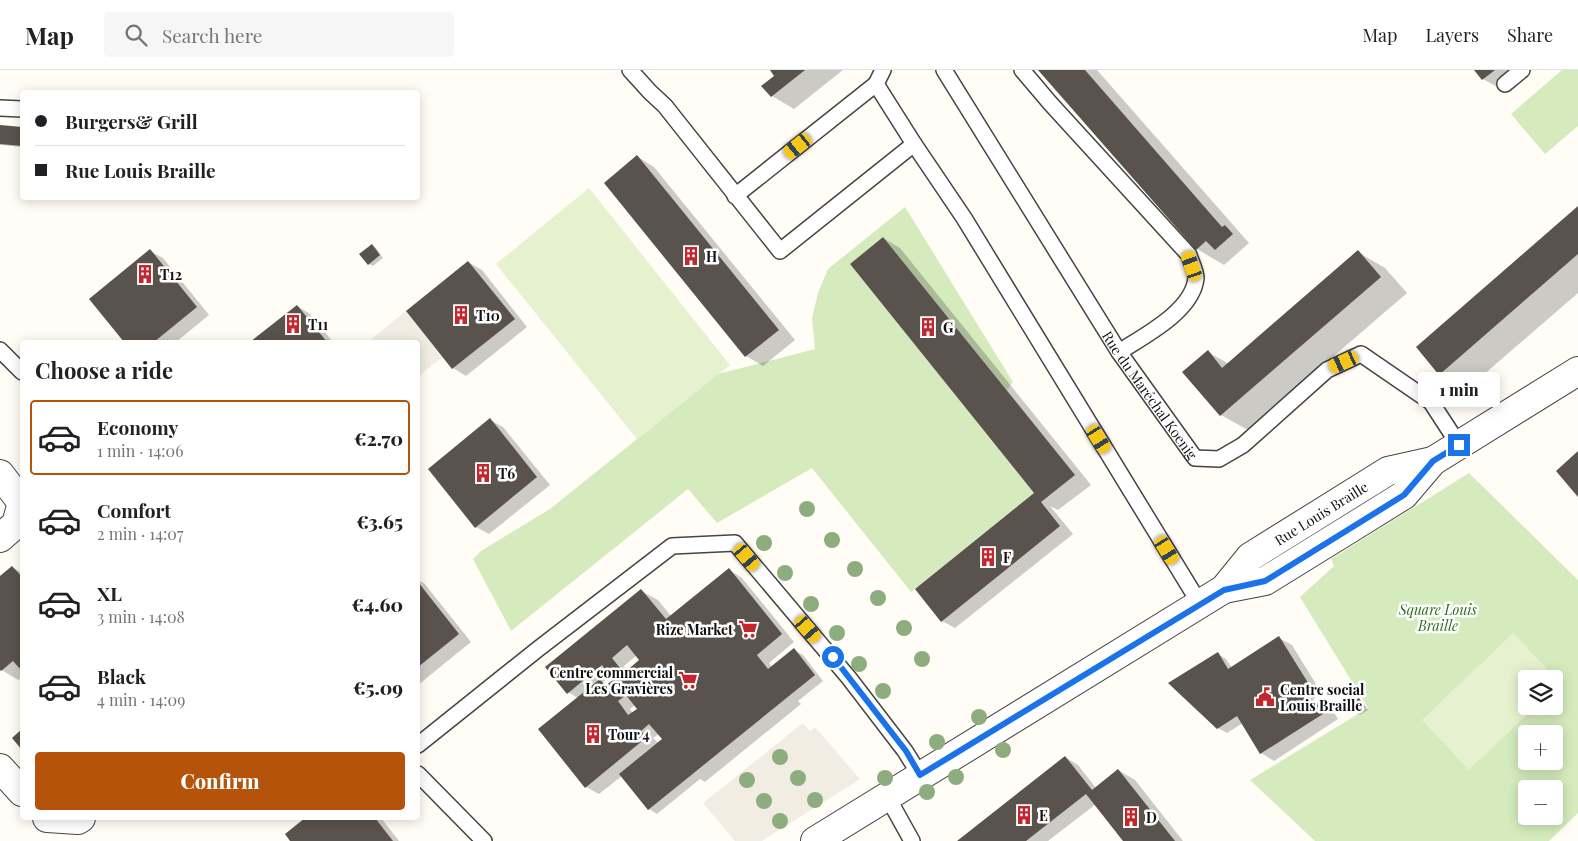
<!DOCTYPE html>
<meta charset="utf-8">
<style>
:root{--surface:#fff;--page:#f6f6f6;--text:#202124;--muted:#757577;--line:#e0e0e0;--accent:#b45309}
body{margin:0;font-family:"Playfair Display",serif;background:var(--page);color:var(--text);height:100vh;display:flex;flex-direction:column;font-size:19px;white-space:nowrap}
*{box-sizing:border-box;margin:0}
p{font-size:16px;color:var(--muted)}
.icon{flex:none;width:28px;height:28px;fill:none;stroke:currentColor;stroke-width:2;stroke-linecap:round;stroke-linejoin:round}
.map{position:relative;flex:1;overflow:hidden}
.details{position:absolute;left:20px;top:270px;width:400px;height:480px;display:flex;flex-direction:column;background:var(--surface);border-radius:5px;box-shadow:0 2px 12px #0003}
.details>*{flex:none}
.banner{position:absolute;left:20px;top:20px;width:400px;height:110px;border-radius:5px;box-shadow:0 2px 12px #0003;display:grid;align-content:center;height:110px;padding:0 15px;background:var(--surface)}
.controls{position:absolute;left:1518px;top:600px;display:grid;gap:10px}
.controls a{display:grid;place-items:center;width:45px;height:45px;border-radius:5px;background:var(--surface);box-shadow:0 2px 12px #0003;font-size:25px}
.end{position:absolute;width:22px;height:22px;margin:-11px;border:6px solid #1a73e8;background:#fff;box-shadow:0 0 0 2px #fff}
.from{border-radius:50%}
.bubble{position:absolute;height:35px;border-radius:5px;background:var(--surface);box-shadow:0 2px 12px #0003;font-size:16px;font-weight:800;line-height:35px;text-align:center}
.car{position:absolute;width:15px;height:30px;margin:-15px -8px;border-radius:6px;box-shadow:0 0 4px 1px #0007;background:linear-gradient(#f5c518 24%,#345 0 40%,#f5c518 0 76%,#345 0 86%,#f5c518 0)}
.banner b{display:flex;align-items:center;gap:18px;height:48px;font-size:19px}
.banner b+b{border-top:1px solid var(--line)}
.banner i{width:12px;height:12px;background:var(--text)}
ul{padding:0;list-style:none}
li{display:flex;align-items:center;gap:15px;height:75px;margin:0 10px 8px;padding:0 5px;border:2px solid transparent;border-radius:5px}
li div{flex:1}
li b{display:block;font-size:19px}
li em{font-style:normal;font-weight:800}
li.on{border-color:var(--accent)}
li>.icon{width:45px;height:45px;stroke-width:1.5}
h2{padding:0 15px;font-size:22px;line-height:60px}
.cta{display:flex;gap:10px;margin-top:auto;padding:10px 15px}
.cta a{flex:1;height:58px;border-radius:5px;background:var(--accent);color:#fff;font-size:20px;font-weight:800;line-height:58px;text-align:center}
header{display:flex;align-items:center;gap:30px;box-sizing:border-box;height:70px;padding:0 25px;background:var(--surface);border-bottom:1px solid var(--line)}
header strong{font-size:24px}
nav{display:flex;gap:28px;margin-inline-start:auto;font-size:18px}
.search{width:350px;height:45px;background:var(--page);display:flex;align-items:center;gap:12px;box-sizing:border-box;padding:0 18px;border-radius:5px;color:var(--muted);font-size:19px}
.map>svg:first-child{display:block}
</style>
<header>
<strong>Map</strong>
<div class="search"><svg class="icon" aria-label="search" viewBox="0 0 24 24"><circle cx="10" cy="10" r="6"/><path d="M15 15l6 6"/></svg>Search here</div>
<nav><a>Map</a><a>Layers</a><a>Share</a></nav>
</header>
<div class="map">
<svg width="1578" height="771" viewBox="0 0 1578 771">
<rect width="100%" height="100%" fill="#fffdf5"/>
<!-- green -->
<path fill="#d5ebbd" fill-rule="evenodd" d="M1562,0H1578V56L1545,84L1511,44Z
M905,137L1013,312L1007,320L883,167L850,194L1034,423L911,522L812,398L717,453L688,419L511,561L473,489L481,481L550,439L718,304L815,279L812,248L818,223L828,199Z
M1469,403L1578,510V743L1549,771H1315L1250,710L1368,638L1300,527L1334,496L1331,489ZM1526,609H1554V636H1526ZM1526,664H1554V691H1526ZM1526,719H1554V746H1526Z"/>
<!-- pitch -->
<path fill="#e6f2cf" d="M589,118L730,295L637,369L496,194Z
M1513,563L1560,612L1554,619V609H1526V636H1536L1469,700L1422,650Z"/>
<!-- plaza -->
<path fill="#f1ede2" d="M406,241L442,287L418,307V272H368Z
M803,653L810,661L815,657L860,709L762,771H735L703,733Z"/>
<!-- shadow -->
<path fill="#0003" fill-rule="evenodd" d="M771,0H843L794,39L772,26L776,6Z
M1039,0H1097L1249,173L1224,195L1197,179Z
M1475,0H1532L1506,22L1483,9Z
M0,56L22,58V77L0,75Z
M638,87L654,97L795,270L763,296L746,286Z
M1578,138V223L1467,319L1440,304Z
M883,168L900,178L1091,415L1058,440L1050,436L1073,464L955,558L942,551L1039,428Z
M372,176L376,178L383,188L373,196L369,194Z
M150,181L163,188L209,245L176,272H126L91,229Z
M1358,182L1385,198L1407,223L1248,360L1221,345L1208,282L1229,294Z
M468,192L482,200L527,257L466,306L453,298L408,241Z
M297,236L310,244L333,272H252Z
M490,350L503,357L550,415L489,464L476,457Z
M12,497L22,503V606L18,610L0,599V508Z
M729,500L742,508L794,572L769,593L772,597L794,580L803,585L823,611L798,631L801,634L705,712L700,709L657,744L649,739L622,706L599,724L586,717L578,628L568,622L641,521L658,530L671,546ZM637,585L641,590L628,601L624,596ZM611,605L615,610L608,616L603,612ZM635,635L638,639L633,643L630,639ZM659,664L663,669L658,673L653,668Z
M418,510L424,513L471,572L418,615Z
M1279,568L1292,575L1322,624L1313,629L1317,636L1320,634L1333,641L1338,649L1274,691L1261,683L1243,653L1227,663L1218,658V584L1226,589L1232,598Z
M1359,629L1363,632L1368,640L1360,645L1356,643L1351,634Z
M1065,687L1078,695L1096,718L1118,700L1135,710L1183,771H1125L1096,734L1048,771H959Z
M307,748H381L399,771H292L286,764Z"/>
<!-- building -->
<path fill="#5a524d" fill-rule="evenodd" d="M770,0H805L771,27L761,16L774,6Z
M1038,0H1085L1222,157L1225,155L1233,164L1215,180L1206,171L1196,180Z
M1474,0H1495L1482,10Z
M0,55L22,57V76L0,74Z
M637,85L779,260L745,287L604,113Z
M1578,136V184L1439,305L1416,277Z
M883,167L1075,405L1041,432L1060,456L941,552L915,519L1034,423L850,194Z
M372,174L380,185L368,195L359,184Z
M150,179L197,237L154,272H124L89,229Z
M1358,180L1381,207L1220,346L1182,302L1208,280L1222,298Z
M468,191L515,249L452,299L406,241Z
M297,235L327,272H250Z
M490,348L537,407L475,458L428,399Z
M1578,381V427L1556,401Z
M12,496L22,507V601L13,591L1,601L0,600V506Z
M729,498L782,564L757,585L768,599L794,578L815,605L648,740L619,704L662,669L649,654L641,661L647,667L585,718L538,659L600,609L605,616L613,610L602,595L567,624L545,597L641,519L666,549ZM627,575L639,590L624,603L612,588ZM626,625L637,639L628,645L618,631Z
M418,512L459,564L418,597Z
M1279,566L1310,616L1301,621L1311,638L1320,632L1326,642L1260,684L1237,646L1217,659L1168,613L1218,582L1228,599Z
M1359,628L1365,637L1355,643L1349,634Z
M22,659V680L12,668Z
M1065,686L1092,720L1118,699L1175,771H1123L1086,724L1026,771H957Z
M305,748H375L393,771H290L285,764Z"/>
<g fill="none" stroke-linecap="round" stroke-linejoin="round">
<!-- service casing -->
<g stroke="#444" stroke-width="18">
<g id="service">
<path d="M630,0L650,22L665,36L780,181L914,74L964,148L1200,534"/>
<path id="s1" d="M944,0L1119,282L1195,388L1219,389L1243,375L1327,300L1361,284L1431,332L1459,375"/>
<path d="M1022,0L1050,33L1189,185C1191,192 1196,201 1196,208C1193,241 1144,266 1119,282"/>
<path d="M876,14L883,0"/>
<path d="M1505,14L1522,0"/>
<path d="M0,38L22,39"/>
<path d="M735,126L876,14L914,74"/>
<path d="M0,280L22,302"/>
<path d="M418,675L538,579L672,476L735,473L849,608L905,681L920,705"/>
<path d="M418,704L484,771"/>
<path d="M887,726L912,771"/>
</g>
</g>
<!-- minor casing -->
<g stroke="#444" stroke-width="30">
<g id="minor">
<path d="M0,404L22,433L16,454L0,468"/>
<path d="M1224,519L1265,511L1346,461L1404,425L1433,391L1578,301"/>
<path d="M0,698L22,722"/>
<path d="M47,748L78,750L81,748"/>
<path id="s2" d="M815,771L1224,519L1250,487L1388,401L1433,391"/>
</g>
</g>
<!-- service -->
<use href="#service" stroke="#fff" stroke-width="15"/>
<!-- minor -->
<use href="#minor" stroke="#fff" stroke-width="28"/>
</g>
<!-- trees -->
<g fill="#8dad7f">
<circle cx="807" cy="439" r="8"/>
<circle cx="832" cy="470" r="8"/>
<circle cx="764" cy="473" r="8"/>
<circle cx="855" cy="499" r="8"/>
<circle cx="785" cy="503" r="8"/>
<circle cx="878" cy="528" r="8"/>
<circle cx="811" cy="534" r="8"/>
<circle cx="904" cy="558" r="8"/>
<circle cx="837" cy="563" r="8"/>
<circle cx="922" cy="589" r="8"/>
<circle cx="859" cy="594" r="8"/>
<circle cx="883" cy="621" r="8"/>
<circle cx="979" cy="647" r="8"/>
<circle cx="937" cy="672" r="8"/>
<circle cx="1003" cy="680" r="8"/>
<circle cx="780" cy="687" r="8"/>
<circle cx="956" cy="707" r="8"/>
<circle cx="798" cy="708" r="8"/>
<circle cx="885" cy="708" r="8"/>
<circle cx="747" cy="710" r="8"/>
<circle cx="927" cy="722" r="8"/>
<circle cx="815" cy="730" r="8"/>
<circle cx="764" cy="731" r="8"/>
<circle cx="780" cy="751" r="8"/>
</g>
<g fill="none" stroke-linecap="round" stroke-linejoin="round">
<!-- route -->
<path stroke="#1a73e8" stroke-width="6" d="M833,587L906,681L920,705L1224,520L1265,511L1346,461L1404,425L1433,391L1459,375"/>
</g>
<!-- icons -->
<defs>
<g id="building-bare" transform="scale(1.5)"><path d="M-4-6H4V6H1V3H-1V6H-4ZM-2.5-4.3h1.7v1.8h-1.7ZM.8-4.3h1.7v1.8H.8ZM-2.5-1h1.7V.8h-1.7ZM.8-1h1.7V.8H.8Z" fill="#c4262e" stroke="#fff" stroke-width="2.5" paint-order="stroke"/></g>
<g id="supermarket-bare" transform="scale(1.5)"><path d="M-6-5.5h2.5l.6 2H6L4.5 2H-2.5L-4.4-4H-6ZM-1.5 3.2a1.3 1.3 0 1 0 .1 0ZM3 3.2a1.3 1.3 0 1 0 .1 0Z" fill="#c4262e" stroke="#fff" stroke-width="2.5" paint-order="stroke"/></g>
<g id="civic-bare" transform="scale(1.5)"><path d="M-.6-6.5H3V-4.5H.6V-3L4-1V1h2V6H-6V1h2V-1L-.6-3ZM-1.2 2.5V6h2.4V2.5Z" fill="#c4262e" stroke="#fff" stroke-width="2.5" paint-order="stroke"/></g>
</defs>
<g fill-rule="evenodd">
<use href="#building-bare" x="691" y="186"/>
<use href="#building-bare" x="145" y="204"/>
<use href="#building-bare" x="461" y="245"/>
<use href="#building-bare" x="293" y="254"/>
<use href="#building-bare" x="928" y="257"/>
<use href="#building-bare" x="483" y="403"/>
<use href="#building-bare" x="988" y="487"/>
<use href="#supermarket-bare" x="748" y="559"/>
<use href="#supermarket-bare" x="688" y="610"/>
<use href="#civic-bare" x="1265" y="627"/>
<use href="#building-bare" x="593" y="664"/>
<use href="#building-bare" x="1024" y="745"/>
<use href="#building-bare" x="1131" y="747"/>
</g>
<g text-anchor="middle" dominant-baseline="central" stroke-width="5" stroke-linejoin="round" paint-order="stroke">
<!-- poi labels -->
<g font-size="14" font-weight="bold" fill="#111" stroke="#fff" text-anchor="start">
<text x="706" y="186">H</text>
<text x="160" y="204">T12</text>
<text x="476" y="245">T10</text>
<text x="308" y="254">T11</text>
<text x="943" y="257">G</text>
<text x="498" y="403">T6</text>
<text x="1003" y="487">F</text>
<text x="733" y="559" text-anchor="end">Rize Market</text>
<text x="673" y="602" text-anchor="end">Centre commercial<tspan x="673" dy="16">Les Gravières</tspan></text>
<text x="1280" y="619">Centre social<tspan x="1280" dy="16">Louis Braille</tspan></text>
<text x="608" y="664">Tour 4</text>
<text x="1039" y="745">E</text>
<text x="1146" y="747">D</text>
</g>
<!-- street labels -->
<g font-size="14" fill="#111" stroke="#fff">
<text stroke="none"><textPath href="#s1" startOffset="385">Rue du Maréchal Koenig</textPath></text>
<text stroke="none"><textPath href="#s2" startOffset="605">Rue Louis Braille</textPath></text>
</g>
<!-- park labels -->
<g font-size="14" font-style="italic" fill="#2f6b1f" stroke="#fff">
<text x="1438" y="539">Square Louis<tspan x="1438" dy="16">Braille</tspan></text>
</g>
</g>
</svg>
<div class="controls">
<a><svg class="icon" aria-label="layers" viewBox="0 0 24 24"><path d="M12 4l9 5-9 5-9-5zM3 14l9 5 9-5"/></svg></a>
<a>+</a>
<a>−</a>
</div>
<i class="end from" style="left:833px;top:587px"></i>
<i class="end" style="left:1459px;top:375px"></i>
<div class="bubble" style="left:1418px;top:302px;width:82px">1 min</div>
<i class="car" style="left:798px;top:76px;rotate:231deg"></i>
<i class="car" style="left:1192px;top:196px;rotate:341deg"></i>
<i class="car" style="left:1344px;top:292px;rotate:246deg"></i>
<i class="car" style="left:1099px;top:369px;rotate:148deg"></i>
<i class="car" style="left:1167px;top:480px;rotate:148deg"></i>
<i class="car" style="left:747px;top:487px;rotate:140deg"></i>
<i class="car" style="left:808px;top:559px;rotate:139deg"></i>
<div class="banner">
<b><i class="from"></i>Burgers&amp; Grill</b>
<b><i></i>Rue Louis Braille</b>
</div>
<section class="details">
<h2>Choose a ride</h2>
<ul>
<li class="on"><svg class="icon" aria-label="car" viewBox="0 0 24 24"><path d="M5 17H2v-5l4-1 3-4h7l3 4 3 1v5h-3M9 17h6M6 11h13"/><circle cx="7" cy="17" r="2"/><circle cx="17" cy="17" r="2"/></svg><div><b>Economy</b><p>1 min · 14:06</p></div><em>€2.70</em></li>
<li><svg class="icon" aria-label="car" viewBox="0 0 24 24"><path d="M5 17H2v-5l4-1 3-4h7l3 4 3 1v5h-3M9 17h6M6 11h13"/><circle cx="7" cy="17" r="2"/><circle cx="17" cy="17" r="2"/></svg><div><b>Comfort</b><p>2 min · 14:07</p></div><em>€3.65</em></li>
<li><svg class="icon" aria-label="car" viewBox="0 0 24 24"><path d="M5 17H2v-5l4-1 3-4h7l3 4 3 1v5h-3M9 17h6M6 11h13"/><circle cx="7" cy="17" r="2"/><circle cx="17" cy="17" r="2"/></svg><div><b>XL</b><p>3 min · 14:08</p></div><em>€4.60</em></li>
<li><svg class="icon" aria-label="car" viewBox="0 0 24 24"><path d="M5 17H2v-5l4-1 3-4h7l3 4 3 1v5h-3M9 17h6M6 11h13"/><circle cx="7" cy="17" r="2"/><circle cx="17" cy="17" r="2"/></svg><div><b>Black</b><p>4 min · 14:09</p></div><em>€5.09</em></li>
</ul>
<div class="cta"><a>Confirm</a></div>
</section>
</div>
